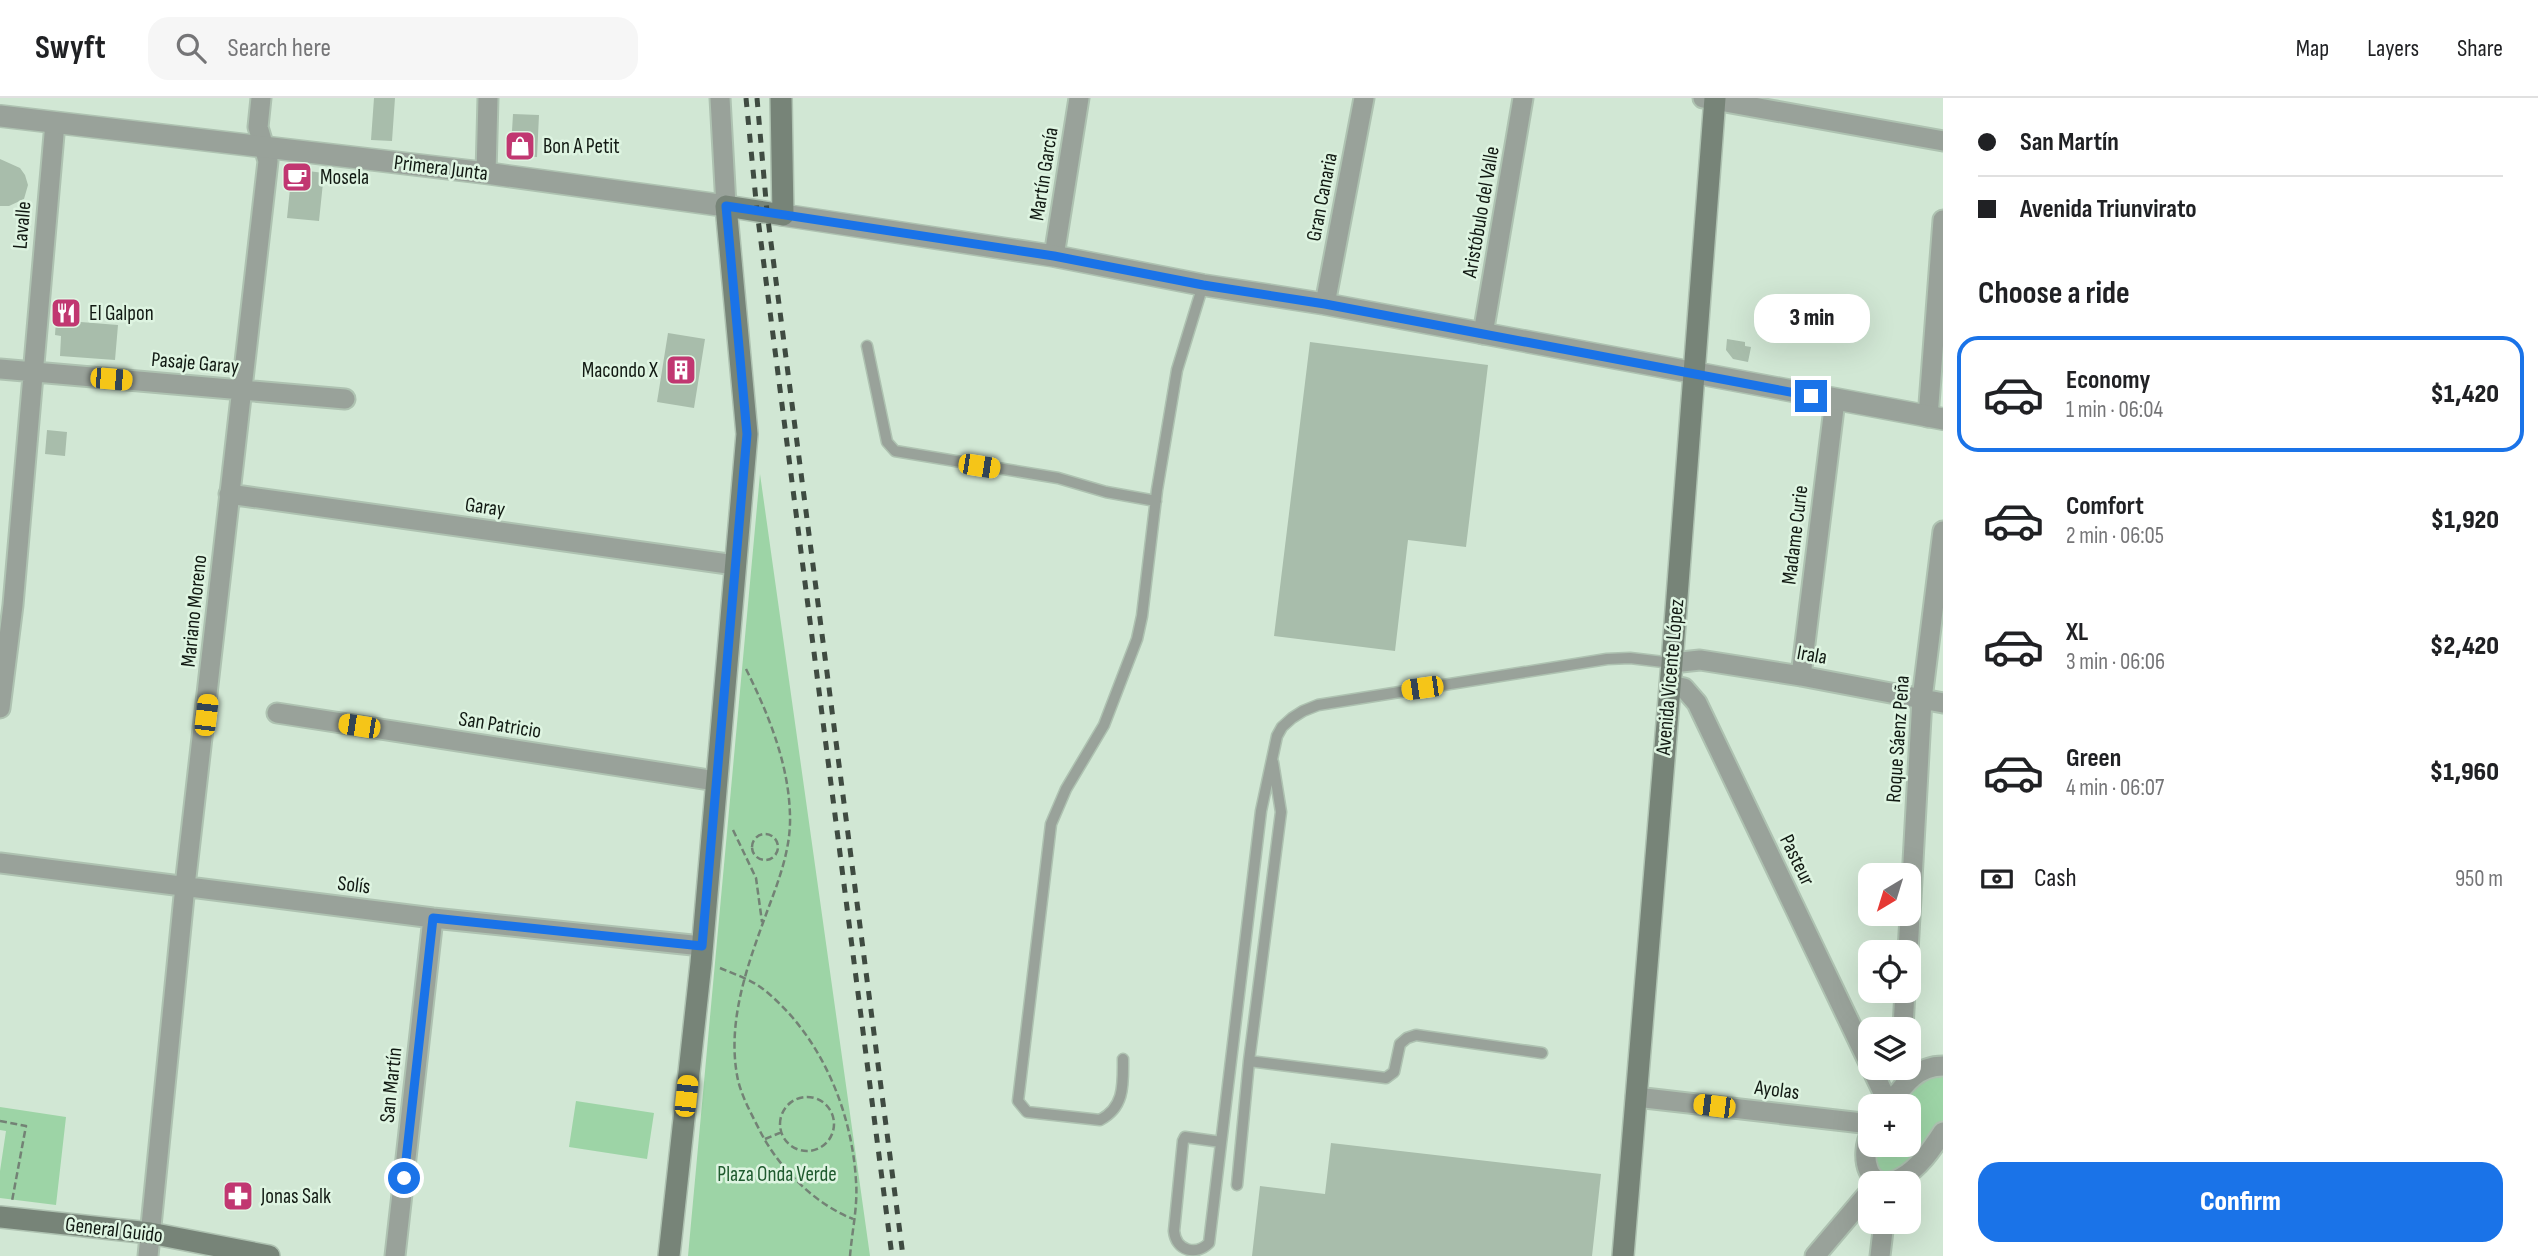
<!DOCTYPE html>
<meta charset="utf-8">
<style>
:root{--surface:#fff;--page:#f6f6f6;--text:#202124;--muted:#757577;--line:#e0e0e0;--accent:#1a73e8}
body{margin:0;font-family:"Sofia Sans Condensed",sans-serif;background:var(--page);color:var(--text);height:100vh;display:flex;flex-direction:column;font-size:26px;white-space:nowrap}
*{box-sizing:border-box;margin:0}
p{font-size:23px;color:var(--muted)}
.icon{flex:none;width:38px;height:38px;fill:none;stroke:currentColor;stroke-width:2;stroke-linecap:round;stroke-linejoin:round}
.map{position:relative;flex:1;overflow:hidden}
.drawer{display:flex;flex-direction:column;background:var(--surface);width:595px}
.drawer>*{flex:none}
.guide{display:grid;align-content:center;height:154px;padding:0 35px;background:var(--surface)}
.needle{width:46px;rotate:218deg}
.buttons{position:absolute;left:1858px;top:765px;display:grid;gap:14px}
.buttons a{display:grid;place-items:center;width:63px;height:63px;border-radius:14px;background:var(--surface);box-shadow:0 7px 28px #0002;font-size:35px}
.end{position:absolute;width:32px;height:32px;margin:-16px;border:9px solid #1a73e8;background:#fff;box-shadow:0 0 0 4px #fff}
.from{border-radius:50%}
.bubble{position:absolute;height:49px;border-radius:21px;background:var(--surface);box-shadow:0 7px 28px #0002;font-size:23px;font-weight:800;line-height:49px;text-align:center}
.car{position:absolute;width:21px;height:42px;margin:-21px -10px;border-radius:9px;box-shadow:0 0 5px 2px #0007;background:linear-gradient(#f5c518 24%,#345 0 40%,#f5c518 0 76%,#345 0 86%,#f5c518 0)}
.guide b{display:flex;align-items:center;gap:24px;height:66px;font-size:26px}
.guide b+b{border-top:2px solid var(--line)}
.guide i{width:18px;height:18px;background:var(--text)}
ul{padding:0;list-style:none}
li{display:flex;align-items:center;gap:21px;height:116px;margin:0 14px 10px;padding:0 21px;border:4px solid transparent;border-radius:21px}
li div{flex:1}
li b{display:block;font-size:26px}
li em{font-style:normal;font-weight:800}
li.active{border-color:var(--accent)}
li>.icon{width:63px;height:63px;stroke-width:1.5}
h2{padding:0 35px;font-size:32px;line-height:84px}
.pay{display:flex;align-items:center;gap:18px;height:77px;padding:0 35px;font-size:26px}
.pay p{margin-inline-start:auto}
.cta{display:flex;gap:14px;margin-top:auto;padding:14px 35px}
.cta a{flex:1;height:80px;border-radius:21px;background:var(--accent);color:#fff;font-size:28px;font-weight:800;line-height:80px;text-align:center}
header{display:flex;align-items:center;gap:42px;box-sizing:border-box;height:98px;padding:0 35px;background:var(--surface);border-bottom:2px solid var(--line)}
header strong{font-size:33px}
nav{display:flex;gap:38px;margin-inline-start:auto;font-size:24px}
.search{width:490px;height:63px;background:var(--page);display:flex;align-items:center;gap:18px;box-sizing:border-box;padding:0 24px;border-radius:21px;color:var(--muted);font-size:26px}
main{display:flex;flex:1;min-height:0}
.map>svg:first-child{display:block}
</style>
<header>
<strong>Swyft</strong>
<div class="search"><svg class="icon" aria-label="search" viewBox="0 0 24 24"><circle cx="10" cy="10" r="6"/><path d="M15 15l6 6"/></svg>Search here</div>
<nav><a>Map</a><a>Layers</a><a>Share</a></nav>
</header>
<main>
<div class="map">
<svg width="1943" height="1158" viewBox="0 0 1943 1158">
<rect width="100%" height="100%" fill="#d1e7d4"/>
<!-- green -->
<path fill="#9dd4a6" d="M760,376L870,1158H688Z
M1943,974V1023L1916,1058L1897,1074L1882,1076L1876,1071L1873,1047L1909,1046V1008H1895L1912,987Z
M576,1003L654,1015L647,1061L569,1049Z
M0,1009L66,1019L56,1107L0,1100V1073L6,1033L0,1032Z"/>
<!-- building -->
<path fill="#a8bdab" d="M374,0H395L392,43L371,42Z
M513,16L539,17L537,59L518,58L511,50Z
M0,61L20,70L25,77L28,87L24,101L9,108H0Z
M292,71L324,75L319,123L287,120Z
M56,222L118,227L115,262L60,258L61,238L55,237Z
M668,235L705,241L694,310L657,304Z
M1727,241L1745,244V248L1751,249L1748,264L1733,261L1726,252Z
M1310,244L1488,267L1466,449L1408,442L1395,553L1274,538Z
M47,332L67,334L65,358L45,356Z
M1331,1045L1601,1076L1592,1158H1252L1260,1088L1325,1096Z"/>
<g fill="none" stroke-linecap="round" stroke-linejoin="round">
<!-- service casing -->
<g stroke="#aec2b1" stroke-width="13">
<path id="service" d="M867,248L887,344L895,353L1058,380L1106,394L1156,403
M1123,961C1123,986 1125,1009 1100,1022L1027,1014L1018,1003L1051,726L1066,691L1104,627L1137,541L1142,518L1157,392L1177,272L1203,187
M1249,963L1386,980L1394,974L1400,946L1407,940L1416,937L1542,955
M1221,1044L1185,1039L1183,1043L1174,1133C1176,1153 1196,1158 1209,1145L1261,713L1277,638L1282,629L1292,620L1303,613L1318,607L1607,561L1630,560L1672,565
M1237,1087L1249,963L1281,714L1273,664"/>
</g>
<!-- minor casing -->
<g stroke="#aec2b1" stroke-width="23">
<path id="minor" d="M720,0L726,108
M1703,0L1943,43
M486,75L488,0
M1054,158L1079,0
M1325,206L1364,0
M1483,236L1523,0
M0,271L345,301
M1928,319L1943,122
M229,396L735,467
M1672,565L1700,562L1801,578L1943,605
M1801,578L1835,302
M1670,587L1684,590L1697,605L1889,1007
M0,610L13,507L55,25
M277,615L716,683
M0,765L433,820L702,848
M1908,854L1922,601L1943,433
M1903,931L1905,892
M1636,999L1871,1026
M1888,1008C1903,988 1916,968 1943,968
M1871,1034C1859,1058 1867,1098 1901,1080C1919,1070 1932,1051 1943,1034
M148,1158L185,788L268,63L258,29L261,0
M395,1158L433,820
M1815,1158L1871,1092
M1880,1158L1884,1124"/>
</g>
<!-- tertiary casing -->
<g stroke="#aec2b1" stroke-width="24">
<path id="tertiary" d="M0,18L486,75L726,108
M783,117L1054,158L1203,187L1325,206L1943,321"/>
</g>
<!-- secondary casing -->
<g stroke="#aec2b1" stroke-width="24">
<path id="secondary" d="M0,1119L150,1135L269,1158
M669,1158L701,865L747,336L726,108L783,117L781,0
M1623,1158L1672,565L1715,0"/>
</g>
<!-- path -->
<path stroke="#738275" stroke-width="2.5" stroke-dasharray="7 3.5" stroke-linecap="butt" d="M746,571C769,617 789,667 790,718C791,750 779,782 768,811C749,863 727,920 737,977C740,996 752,1017 761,1035C780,1071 815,1106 853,1121
M733,732L756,780L762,824
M752 749a13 13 0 1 1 26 0a13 13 0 1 1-26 0Z
M720,870C734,876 750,881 763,891C820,936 852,1012 856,1083C858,1108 852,1133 850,1158
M780 1026a27 27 0 1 1 54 0a27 27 0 1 1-54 0Z
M0,1023L26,1028L12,1103
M765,1041L782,1034"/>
<!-- service -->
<use href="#service" stroke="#99a29a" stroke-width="10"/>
<!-- minor -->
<use href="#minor" stroke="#99a29a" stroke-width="19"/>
<!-- tertiary -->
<use href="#tertiary" stroke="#99a29a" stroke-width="21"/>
<!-- secondary -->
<use href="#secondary" stroke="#778478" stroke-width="21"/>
<!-- rail -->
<path stroke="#3f4b41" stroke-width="5" stroke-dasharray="9 9" stroke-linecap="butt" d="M746,0L757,113L892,1158
M757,0L767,114L903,1158"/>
</g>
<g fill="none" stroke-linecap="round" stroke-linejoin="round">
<!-- route -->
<path stroke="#1a73e8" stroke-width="9" d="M404,1080L433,820L702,848L747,336L726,108L1054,158L1203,187L1325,206L1811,298"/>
</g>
<!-- icons -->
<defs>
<g id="shop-square" transform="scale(1.575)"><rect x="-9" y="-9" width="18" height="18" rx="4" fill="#c13771" stroke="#def4e1"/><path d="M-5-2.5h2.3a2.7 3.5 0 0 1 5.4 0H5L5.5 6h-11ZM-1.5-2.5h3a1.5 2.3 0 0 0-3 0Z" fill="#fff"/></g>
<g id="cafe-square" transform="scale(1.575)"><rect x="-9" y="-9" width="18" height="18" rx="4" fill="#c13771" stroke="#def4e1"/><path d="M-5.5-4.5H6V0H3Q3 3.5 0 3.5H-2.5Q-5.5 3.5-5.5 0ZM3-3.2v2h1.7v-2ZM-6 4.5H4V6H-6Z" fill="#fff"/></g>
<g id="restaurant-square" transform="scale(1.575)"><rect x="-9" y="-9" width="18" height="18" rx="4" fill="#c13771" stroke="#def4e1"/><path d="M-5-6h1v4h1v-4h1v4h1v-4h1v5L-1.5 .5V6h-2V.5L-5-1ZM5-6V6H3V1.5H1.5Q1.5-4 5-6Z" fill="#fff"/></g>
<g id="building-square" transform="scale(1.575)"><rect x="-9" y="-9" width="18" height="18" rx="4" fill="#c13771" stroke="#def4e1"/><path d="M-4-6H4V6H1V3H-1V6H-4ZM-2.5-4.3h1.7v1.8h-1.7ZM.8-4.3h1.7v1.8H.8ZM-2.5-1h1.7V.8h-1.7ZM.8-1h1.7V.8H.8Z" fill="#fff"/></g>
<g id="pharmacy-square" transform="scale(1.575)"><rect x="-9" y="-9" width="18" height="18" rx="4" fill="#c13771" stroke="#def4e1"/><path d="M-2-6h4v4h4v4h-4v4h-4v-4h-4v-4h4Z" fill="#fff"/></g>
</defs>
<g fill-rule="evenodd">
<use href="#shop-square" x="520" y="48"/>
<use href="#cafe-square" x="297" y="79"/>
<use href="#restaurant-square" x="66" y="215"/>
<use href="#building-square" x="681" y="272"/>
<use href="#pharmacy-square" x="238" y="1098"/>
</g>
<g text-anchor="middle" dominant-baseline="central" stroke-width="5" stroke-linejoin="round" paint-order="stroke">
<!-- poi labels -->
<g font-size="21" fill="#111912" stroke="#def4e1" text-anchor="start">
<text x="543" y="48">Bon A Petit</text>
<text x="320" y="79">Mosela</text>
<text x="89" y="215">El Galpon</text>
<text x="658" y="272" text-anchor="end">Macondo X</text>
<text x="261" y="1098">Jonas Salk</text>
</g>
<!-- street labels -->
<g font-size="21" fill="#111912" stroke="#def4e1">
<text transform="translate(441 70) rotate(7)">Primera Junta</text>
<text transform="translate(1044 76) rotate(-81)">Martín García</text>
<text transform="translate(1322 99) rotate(-79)">Gran Canaria</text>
<text transform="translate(1481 114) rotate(-80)">Aristóbulo del Valle</text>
<text transform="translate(22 127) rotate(-85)">Lavalle</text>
<text transform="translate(195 265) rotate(5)">Pasaje Garay</text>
<text transform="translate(485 409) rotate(8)">Garay</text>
<text transform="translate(1795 437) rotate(-83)">Madame Curie</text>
<text transform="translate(194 513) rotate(-84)">Mariano Moreno</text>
<text transform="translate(1812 557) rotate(10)">Irala</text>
<text transform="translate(1670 579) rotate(-85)">Avenida Vicente López</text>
<text transform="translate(500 627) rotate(9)">San Patricio</text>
<text transform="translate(1898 641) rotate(-86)">Roque Sáenz Peña</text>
<text transform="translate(1797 762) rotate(64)">Pasteur</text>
<text transform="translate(354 787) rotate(7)">Solís</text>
<text transform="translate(391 987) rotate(-84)">San Martín</text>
<text transform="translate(1777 992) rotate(7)">Ayolas</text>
<text transform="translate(114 1132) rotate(7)">General Guido</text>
</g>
<!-- park labels -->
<g font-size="21" fill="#205b2f" stroke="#def4e1">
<text x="777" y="1076">Plaza Onda Verde</text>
</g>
</g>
</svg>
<div class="buttons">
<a><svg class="needle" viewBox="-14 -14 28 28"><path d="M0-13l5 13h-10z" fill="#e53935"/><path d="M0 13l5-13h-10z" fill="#757577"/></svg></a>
<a><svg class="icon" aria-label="locate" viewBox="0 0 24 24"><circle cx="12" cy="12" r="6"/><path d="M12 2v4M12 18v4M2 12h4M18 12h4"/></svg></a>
<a><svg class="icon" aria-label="layers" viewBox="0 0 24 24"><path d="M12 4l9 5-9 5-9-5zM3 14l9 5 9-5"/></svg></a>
<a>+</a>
<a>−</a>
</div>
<i class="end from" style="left:404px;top:1080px"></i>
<i class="end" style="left:1811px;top:298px"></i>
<div class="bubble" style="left:1754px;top:196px;width:116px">3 min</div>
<i class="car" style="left:111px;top:281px;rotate:95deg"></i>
<i class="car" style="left:979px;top:368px;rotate:99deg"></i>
<i class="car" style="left:1422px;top:590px;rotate:262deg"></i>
<i class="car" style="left:206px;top:617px;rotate:7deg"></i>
<i class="car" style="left:359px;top:628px;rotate:279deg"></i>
<i class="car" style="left:686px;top:998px;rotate:6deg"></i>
<i class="car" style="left:1714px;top:1008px;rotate:277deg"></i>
</div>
<section class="drawer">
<div class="guide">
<b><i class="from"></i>San Martín</b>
<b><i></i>Avenida Triunvirato</b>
</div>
<h2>Choose a ride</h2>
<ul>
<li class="active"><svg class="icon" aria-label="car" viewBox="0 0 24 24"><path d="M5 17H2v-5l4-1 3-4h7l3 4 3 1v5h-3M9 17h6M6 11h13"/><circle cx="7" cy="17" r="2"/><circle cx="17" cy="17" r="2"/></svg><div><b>Economy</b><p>1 min · 06:04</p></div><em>$1,420</em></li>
<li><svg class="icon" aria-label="car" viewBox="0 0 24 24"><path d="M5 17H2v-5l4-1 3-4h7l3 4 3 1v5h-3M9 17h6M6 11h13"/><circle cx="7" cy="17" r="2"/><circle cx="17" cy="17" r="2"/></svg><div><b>Comfort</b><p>2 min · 06:05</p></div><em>$1,920</em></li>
<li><svg class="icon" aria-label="car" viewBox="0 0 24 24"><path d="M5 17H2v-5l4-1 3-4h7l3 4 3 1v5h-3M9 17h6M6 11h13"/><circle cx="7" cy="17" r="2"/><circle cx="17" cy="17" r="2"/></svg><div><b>XL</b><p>3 min · 06:06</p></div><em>$2,420</em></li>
<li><svg class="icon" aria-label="car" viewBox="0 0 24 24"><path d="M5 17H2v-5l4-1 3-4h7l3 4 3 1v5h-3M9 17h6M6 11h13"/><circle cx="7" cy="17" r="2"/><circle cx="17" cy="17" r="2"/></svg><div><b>Green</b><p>4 min · 06:07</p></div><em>$1,960</em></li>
</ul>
<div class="pay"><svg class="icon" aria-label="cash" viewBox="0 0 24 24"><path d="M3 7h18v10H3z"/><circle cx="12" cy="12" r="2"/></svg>Cash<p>950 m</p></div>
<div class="cta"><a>Confirm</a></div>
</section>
</main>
